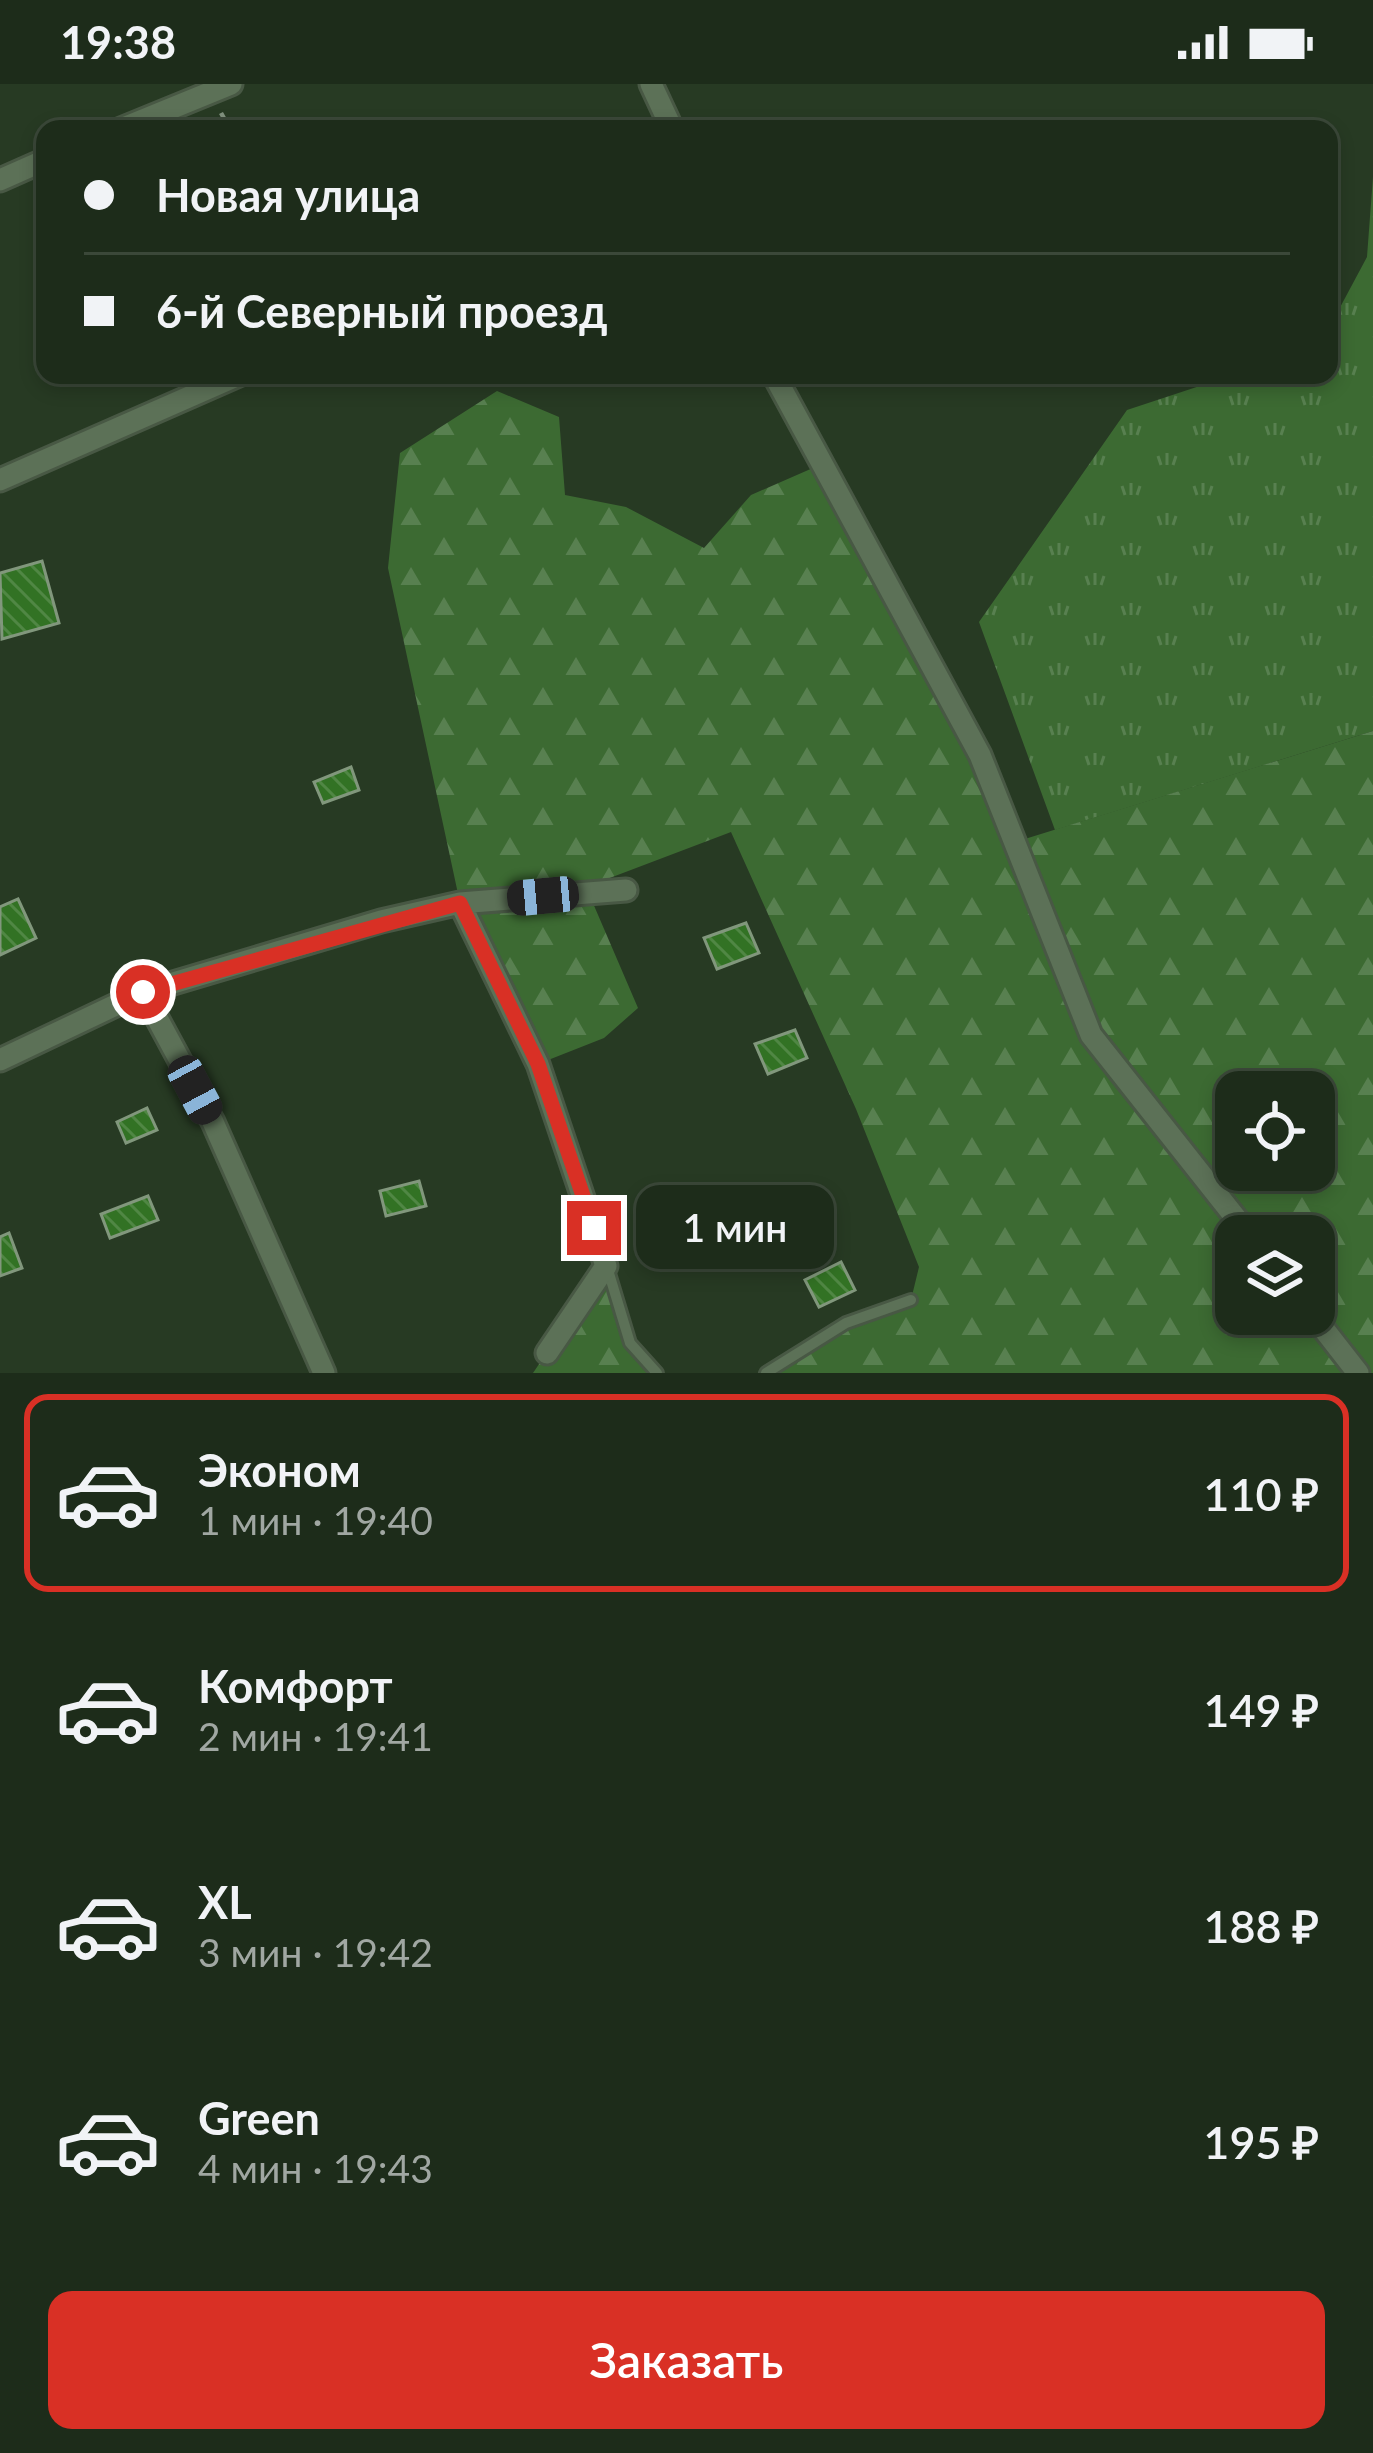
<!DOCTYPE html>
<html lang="ru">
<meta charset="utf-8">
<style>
:root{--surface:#1d2c1a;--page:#2a3827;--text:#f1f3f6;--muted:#a0a7a2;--line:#3b4839;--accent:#d93025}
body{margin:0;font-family:Lato,sans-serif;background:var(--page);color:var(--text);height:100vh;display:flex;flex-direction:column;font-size:45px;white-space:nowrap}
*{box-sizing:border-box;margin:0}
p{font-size:39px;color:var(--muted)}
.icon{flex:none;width:66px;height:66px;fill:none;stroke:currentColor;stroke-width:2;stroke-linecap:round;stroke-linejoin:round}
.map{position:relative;height:1289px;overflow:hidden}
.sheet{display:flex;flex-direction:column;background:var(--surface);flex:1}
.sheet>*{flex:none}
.top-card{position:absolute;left:36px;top:36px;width:1302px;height:264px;border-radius:24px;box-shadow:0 6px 18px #0003,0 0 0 3px var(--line);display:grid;align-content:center;height:264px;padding:0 48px;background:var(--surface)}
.tools{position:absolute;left:1215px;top:987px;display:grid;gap:24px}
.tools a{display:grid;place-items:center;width:120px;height:120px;border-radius:24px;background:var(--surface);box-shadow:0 6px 18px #0003,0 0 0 3px var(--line);font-size:60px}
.end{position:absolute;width:54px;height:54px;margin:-27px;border:15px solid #d93025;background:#fff;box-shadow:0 0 0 6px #fff}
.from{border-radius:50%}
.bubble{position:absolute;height:84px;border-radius:24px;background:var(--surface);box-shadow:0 6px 18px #0003,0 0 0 3px var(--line);font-size:39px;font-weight:600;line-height:84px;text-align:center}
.car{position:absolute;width:36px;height:72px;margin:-36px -18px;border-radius:15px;box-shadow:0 0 9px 3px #0007;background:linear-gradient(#222 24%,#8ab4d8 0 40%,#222 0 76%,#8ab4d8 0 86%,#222 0)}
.top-card b{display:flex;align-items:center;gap:42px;height:114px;font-size:45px}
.top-card b+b{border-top:3px solid var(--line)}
.top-card i{width:30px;height:30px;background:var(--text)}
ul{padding:21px 0 0;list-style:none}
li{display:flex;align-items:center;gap:36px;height:198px;margin:0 24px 18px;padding:0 24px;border:6px solid transparent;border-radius:24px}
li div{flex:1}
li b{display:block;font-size:45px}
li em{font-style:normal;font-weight:600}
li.selected{border-color:var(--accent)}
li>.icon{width:108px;height:108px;stroke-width:1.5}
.action{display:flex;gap:24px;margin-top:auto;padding:24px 48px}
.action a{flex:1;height:138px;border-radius:24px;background:var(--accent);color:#fff;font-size:48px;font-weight:600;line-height:138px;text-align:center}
.status{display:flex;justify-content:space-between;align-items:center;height:84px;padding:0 60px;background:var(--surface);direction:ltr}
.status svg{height:33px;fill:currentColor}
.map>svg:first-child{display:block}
</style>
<div class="status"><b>19:38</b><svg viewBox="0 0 49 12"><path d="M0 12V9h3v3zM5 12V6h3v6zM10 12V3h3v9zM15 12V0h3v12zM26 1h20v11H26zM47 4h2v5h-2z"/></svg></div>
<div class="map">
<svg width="1373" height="1289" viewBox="0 0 1373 1289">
<defs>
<pattern id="grass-tufts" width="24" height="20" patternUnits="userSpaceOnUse" patternTransform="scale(3)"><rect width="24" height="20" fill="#3c6a32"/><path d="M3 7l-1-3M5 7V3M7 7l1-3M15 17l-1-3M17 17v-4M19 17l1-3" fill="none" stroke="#588050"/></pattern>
<pattern id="forest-firs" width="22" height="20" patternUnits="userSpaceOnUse" patternTransform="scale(3)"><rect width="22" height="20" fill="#3c6a32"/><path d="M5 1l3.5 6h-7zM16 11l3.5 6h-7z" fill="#588050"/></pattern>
<pattern id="building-back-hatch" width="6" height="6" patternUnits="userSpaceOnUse" patternTransform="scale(3)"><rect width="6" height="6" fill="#327224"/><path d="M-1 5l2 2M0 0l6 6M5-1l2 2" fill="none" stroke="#508744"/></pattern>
</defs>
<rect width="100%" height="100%" fill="#273a23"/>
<!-- grass -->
<path fill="url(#grass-tufts)" d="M1373,93V647L1055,746L979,538L1127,326L1233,291H1329V244L1367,173Z"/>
<!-- forest -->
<path fill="url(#forest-firs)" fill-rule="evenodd" d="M497,307L559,333L565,411L626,423L704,464L751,411L822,380L1015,758L1373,647V1289H766L846,1239L911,1216L919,1183L856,1025L731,748L586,803L638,924L604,954L538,980L460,819L388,484L400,369ZM1236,1008H1314V1086H1236ZM1236,1152H1314V1230H1236Z
M606,1182L630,1258L657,1289H533Z"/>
<!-- building -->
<path fill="url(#building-back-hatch)" stroke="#81977c" stroke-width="3" d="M42,477L59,539L2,555L0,489Z
M351,683L359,706L323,719L314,698Z
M18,815L36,854L0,871V823Z
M746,839L759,869L717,885L704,854Z
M795,946L807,974L768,990L755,960Z
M147,1024L157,1046L126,1059L117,1038Z
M419,1097L426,1122L386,1132L380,1107Z
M148,1112L158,1136L110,1154L101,1130Z
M658,1126L700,1129L698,1156L656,1154Z
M9,1149L22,1184L0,1192V1153Z
M841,1178L855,1206L819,1223L805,1196Z"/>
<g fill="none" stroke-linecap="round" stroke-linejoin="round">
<!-- lane casing -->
<g stroke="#485844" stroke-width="16">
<path id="lane" d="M608,1186L630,1259L657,1289
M766,1289L846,1239L911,1216"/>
</g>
<!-- street casing -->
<g stroke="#485844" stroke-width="27">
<path id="street" d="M651,0L672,45
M121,45L231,0
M0,96L45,76
M774,291L980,671L1091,951L1250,1152
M0,396L239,291
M460,819L538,980L606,1182L547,1269
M143,908L213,1038L324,1289
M0,976L143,908L381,837L460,819L626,806
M1312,1230L1358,1289"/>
</g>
<!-- path -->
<path stroke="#81917e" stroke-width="4.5" stroke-dasharray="12 6" stroke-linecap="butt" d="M221,29L230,45"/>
<!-- lane -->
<use href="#lane" stroke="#5c7157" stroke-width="10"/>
<!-- street -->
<use href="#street" stroke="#5c7157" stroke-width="21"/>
</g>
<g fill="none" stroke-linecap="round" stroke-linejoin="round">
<!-- route -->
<path stroke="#d93025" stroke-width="15" d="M143,908L460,819L538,980L594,1144"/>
</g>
</svg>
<div class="tools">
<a><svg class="icon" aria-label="locate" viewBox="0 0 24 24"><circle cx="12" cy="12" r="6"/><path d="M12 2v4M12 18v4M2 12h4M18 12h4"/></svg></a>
<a><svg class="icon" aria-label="layers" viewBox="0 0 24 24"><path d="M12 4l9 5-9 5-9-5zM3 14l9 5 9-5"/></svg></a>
</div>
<i class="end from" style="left:143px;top:908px"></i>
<i class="end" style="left:594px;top:1144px"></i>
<div class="bubble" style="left:636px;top:1101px;width:198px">1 мин</div>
<i class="car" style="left:543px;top:812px;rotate:265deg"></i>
<i class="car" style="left:195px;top:1006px;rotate:152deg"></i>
<div class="top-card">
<b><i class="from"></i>Новая улица</b>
<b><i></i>6-й Северный проезд</b>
</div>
</div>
<section class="sheet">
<ul>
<li class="selected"><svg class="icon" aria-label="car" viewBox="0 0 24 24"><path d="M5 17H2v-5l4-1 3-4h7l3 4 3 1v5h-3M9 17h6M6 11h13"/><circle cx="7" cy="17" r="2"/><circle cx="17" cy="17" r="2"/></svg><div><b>Эконом</b><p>1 мин · 19:40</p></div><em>110 ₽</em></li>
<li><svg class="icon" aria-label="car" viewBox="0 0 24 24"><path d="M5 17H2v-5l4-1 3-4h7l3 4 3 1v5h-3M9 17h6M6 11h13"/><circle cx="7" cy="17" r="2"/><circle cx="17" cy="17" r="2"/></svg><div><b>Комфорт</b><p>2 мин · 19:41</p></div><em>149 ₽</em></li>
<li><svg class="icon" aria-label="car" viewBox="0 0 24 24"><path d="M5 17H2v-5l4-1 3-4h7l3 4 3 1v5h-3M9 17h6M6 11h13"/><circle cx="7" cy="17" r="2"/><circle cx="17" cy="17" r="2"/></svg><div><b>XL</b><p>3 мин · 19:42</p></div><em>188 ₽</em></li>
<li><svg class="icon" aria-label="car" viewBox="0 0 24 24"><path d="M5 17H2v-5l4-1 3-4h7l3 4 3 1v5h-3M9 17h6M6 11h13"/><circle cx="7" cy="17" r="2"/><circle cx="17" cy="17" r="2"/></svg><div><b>Green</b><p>4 мин · 19:43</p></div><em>195 ₽</em></li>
</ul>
<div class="action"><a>Заказать</a></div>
</section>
